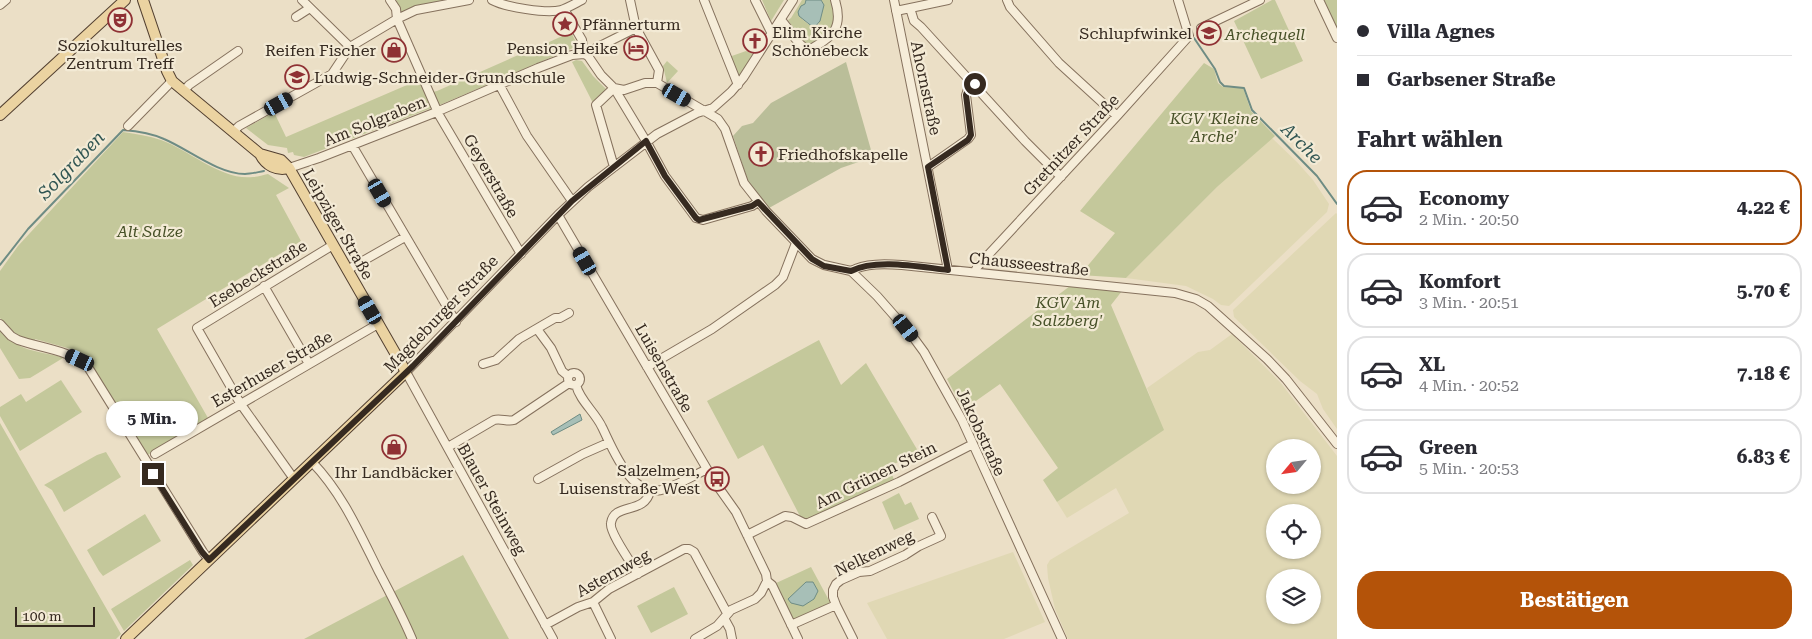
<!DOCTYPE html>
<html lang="de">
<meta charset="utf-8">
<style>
:root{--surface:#fff;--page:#f2f2f3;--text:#2b2b33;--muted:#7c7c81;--line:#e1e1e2;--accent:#b45309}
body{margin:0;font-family:"Roboto Serif",serif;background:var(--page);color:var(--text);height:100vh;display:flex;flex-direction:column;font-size:19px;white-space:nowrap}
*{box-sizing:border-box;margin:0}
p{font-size:16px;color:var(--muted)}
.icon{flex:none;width:28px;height:28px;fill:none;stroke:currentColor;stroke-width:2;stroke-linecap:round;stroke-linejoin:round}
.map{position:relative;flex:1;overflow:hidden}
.panel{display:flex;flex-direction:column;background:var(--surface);width:475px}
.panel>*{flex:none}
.guide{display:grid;align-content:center;height:110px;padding:0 20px;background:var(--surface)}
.needle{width:32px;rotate:241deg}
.fabs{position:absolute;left:1266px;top:439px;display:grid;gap:10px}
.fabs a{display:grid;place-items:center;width:55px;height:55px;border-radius:50%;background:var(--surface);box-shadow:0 1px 4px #0004;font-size:25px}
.scale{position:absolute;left:15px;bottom:12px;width:80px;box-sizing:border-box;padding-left:5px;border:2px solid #362a20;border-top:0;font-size:14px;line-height:18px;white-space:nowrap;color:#362a20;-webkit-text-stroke:4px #f3ead5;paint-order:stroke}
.end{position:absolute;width:22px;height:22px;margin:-11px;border:6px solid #362a20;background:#fff;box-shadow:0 0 0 2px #fff}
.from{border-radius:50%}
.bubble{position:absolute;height:35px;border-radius:18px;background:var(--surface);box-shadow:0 1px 4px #0004;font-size:16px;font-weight:700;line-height:35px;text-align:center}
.car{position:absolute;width:15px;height:30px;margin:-15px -8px;border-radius:6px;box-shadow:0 0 4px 1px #0007;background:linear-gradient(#222 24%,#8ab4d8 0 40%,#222 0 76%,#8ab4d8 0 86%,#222 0)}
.guide b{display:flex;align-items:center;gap:18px;height:48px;font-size:19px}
.guide b+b{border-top:1px solid var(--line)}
.guide i{width:12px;height:12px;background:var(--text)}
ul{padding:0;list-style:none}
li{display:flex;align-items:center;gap:15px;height:75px;margin:0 10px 8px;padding:0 10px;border:2px solid var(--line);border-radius:20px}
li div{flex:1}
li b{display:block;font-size:19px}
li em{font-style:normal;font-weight:700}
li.on{border-color:var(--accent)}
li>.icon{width:45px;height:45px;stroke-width:1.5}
h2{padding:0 20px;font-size:22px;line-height:60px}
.action{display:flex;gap:10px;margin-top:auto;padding:10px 20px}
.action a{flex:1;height:58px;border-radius:20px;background:var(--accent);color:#fff;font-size:20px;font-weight:700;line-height:58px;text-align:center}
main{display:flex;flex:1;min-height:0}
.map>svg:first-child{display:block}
</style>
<main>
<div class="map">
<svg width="1337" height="639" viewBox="0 0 1337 639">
<rect width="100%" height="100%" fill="#ebdfc6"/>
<!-- farmland -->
<path fill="#e0d8b4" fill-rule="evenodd" d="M1272,138L1297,162L1313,180L1329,204L1327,212L1229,306L1221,305L1213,299L1186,286L1126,278L1217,187Z
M1336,213L1337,214V429L1323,409L1317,394L1300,381L1234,317L1233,310Z
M1232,334L1280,382L1337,456V639H1068L1055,609L1048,578L1047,565L1050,560L1129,513L1116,488L1067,518L1057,502L1163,430L1147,388L1198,352L1210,350ZM1275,448H1312V485H1275ZM1275,512H1312V550H1275ZM1275,578H1312V615H1275Z
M1013,552L1045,622L1004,639H887L867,603Z"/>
<!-- green -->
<path fill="#c4c89b" d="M397,0H453L399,15L393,3Z
M762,0H784L771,21Z
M802,0H806V3L804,5L802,19L808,24L817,27L820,21L824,5L821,0H833L837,10L833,31L807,49L791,29L792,26L788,20L791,18Z
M1272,0H1275L1303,61L1261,79L1234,21Z
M1320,0H1337V35Z
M571,32L578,46L573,48L442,104L304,157L294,155L293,152L288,153L287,148L268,145L246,128L274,112L286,137L421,79L428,93L437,91L516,56L523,54Z
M746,51L753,54L736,81L729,57Z
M576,60L582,61L593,76L609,92L594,105L572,62Z
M667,61L678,71L667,83L663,66Z
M1204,63L1214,69L1218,83L1223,87L1243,88L1251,111L1275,136L1217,187L1126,278L1080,275L1115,233L1080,211Z
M123,132C136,134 149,136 161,140C189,150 222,181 253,177C258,177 263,175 268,174L289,188L276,195L301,241L157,329L208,418L146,456L94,369L76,355L78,351L35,339L34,343L23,340L12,333L0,318V271L18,246Z
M1070,286L1122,291L1111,305L1164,430L1057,502L1043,480L1058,468L1000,384L963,410L947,379Z
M0,330C17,351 37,351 62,357L63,358L30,378L19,379L0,348Z
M819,340L841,385L866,363L918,451L889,467L895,482L806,522L802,520L763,445L738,459L707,401Z
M61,380L82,412L20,451L0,416V407L21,394L26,402Z
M0,423L121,634L116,639H0Z
M106,452L121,477L64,512L52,490L44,485L97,455Z
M899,493L905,505L911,502L919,519L894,530L882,502Z
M145,514L161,541L103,576L99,571L87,550Z
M463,555L509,639H304Z
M190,560L193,565L124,631L111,609Z
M811,567L831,604L792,623L774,584Z
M674,587L688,614L651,633L637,606Z"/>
<!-- cemetery -->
<path fill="#babe99" d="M846,62L873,157L841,168L769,208L750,187L733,136L742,126L753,123L771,103Z"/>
<!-- water -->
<path fill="#a7bfb7" stroke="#6e8c84" d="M806,0H821L824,5L820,21L814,28L799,16L798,12L801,6L805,4Z
M580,414L582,420L553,435L551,432Z
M806,582H813L818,591L814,599L803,606L791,603L788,599Z"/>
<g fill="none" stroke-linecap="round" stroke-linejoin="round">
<!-- stream -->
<path stroke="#6e8c84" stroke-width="2" d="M1194,38L1215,69L1220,82L1224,86L1244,88L1252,110L1317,176L1337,204
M0,265L28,229L123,130C136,131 151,133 164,139C188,149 218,174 245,174C251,174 258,172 264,171"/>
<!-- minor casing -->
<g stroke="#85715d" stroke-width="10">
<path id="minor" d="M302,0L350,47
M390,0L396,9L397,19L439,115L521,254
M492,0C505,7 547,14 561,10C568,8 576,3 582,0
M630,0L636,28L659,70L657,83
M704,0L738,85
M755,0L772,34
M894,0L948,270
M1007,0L1010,7L1059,63L1117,116
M1319,0L1337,38
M0,5L6,0
M910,8L914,21L921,27L1025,141L1061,177
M564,9L582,40L584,54
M896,11L948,0
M296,17L310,8
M781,20C789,28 799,48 809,50C832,37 844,29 835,0
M1201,28L1260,0
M584,54L588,56L601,75L614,88L624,90L645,83H657L718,119L725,129L744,183L766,211L812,259L824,265L851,271L877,296L913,337L924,352L962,420L1062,639
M499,84L527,136L572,201
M184,91L189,85L238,51
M128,126L172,81
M233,132L239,126L332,74L350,47L397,19L416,10L469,0
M352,145L456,322
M614,167L596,105L614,88L646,141L665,176L696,218L703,220L752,206L758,202
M928,167L968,139L971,135L966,95L968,89L975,84
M289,168L319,158L434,113L538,68L572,55L584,54L636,28
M558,215L714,481L736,512L766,574L767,581L772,585L798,639
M347,270L405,237
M851,271C865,263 886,264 902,265L1175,293L1196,299L1208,306L1267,359L1286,379L1337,444
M975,272L977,267L1117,116L1189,36L1178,0
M264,286L309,364
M0,324L11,336L18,340C41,348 70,350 88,367L203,552L209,560
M537,329L551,348L562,371L568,376
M483,364L496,360L519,339L555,318H560L569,313
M647,367L712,329L775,285L783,277L796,243
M568 379a6 6 0 1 1 12 0a6 6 0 1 1-12 0Z
M576,385C580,401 595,412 602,427C613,449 632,501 665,489C680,484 693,476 707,469
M448,447L494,420C501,418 507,422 514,420L569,383
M155,454L378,324
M312,462C342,493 359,532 378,570C390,593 402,615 412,639
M294,479L240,403L197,328L333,245
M538,479L583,454L608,443
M747,535L785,516L792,517L806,524L899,482L973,444
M638,574C632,564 609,532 611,523C614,502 645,515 650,491
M593,602L611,639
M836,605L853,639
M724,618L730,629L732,639
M545,625L578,607L593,602L609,589L684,549H689L694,552L727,613
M791,625L836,605L833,597V590L836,584L841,580L859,572L870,571L905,555L919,546L941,536L932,517
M553,639L406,372L558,215L588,187L657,134L697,113L713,108L731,92L743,78L793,0
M695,639L717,626L731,610L755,599L761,593L767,581"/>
</g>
<!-- major casing -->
<g stroke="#534031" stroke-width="12">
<path id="major" d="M143,0L167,71L172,81L260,154C266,166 277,171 289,168
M0,115L125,0
M126,639L406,372L289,168L281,160L260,154"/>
</g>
<!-- minor -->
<use href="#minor" stroke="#f6edd9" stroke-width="8"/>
<!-- major -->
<use href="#major" stroke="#ebd3a1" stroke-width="10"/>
</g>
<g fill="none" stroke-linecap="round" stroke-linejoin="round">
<!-- route -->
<path stroke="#362a20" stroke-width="6" d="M153,474L202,552L209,560L413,366L572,201L646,141L665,176L696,218L699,220L752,206L758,202L812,259L824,266L851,271C876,258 920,267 948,270L928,167L968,140L971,135L966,95L968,89L975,84"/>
</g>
<!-- icons -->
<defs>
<g id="theatre-ring" transform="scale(1.25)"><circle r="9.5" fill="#f3ead5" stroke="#8f3134" stroke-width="1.5"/><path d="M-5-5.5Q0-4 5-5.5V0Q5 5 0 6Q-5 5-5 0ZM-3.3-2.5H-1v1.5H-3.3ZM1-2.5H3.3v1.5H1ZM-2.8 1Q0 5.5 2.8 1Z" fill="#8f3134"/></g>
<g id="sight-ring" transform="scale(1.25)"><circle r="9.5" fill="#f3ead5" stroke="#8f3134" stroke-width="1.5"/><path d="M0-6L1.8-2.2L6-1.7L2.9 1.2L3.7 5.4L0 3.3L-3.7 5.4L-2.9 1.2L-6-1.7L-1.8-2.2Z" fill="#8f3134"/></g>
<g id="school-ring" transform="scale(1.25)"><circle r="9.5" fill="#f3ead5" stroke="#8f3134" stroke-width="1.5"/><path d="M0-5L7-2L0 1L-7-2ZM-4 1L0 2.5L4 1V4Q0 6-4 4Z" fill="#8f3134"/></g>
<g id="church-ring" transform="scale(1.25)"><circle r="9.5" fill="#f3ead5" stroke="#8f3134" stroke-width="1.5"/><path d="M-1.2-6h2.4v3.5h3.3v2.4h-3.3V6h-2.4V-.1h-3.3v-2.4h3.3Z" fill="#8f3134"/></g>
<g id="hotel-ring" transform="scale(1.25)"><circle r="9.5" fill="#f3ead5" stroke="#8f3134" stroke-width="1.5"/><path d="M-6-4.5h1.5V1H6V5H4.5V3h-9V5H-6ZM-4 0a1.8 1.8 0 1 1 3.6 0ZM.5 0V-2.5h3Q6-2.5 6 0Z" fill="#8f3134"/></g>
<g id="shop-ring" transform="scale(1.25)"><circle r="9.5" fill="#f3ead5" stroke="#8f3134" stroke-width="1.5"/><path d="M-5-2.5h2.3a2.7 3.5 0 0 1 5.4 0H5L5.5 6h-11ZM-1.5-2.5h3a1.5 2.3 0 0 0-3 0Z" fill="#8f3134"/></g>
<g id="bus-ring" transform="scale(1.25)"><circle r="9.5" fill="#f3ead5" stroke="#8f3134" stroke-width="1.5"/><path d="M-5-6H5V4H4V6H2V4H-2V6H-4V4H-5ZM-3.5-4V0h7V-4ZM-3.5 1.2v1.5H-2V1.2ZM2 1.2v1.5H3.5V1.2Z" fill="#8f3134"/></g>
</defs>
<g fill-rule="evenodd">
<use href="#theatre-ring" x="120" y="20"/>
<use href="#sight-ring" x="565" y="24"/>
<use href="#school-ring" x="1209" y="33"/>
<use href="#church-ring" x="755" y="41"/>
<use href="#hotel-ring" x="636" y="48"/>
<use href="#shop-ring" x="394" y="50"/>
<use href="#school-ring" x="297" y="77"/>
<use href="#church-ring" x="761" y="154"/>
<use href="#shop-ring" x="394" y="447"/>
<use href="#bus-ring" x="717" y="479"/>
</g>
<g text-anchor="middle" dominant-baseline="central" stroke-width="4.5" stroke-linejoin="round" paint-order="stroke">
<!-- poi labels -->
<g font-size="16" fill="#362a20" stroke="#f3ead5" text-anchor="start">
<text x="582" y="24">Pfännerturm</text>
<text x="772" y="32">Elim Kirche<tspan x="772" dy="18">Schönebeck</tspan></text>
<text x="1192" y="33" text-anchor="end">Schlupfwinkel</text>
<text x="120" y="45" text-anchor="middle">Soziokulturelles<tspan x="120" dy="18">Zentrum Treff</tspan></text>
<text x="618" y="48" text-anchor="end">Pension Heike</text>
<text x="376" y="50" text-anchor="end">Reifen Fischer</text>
<text x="314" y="77">Ludwig-Schneider-Grundschule</text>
<text x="778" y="154">Friedhofskapelle</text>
<text x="700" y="470" text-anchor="end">Salzelmen,<tspan x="700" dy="18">Luisenstraße West</tspan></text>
<text x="394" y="472" text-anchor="middle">Ihr Landbäcker</text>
</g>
<!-- park labels -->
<g font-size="16" font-style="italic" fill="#475128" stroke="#f3ead5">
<text x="1265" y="34">Archequell</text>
<text x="1214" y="118">KGV 'Kleine<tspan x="1214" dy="18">Arche'</tspan></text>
<text x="150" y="231">Alt Salze</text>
<text x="1068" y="302">KGV 'Am<tspan x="1068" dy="18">Salzberg'</tspan></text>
</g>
<!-- street labels -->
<g font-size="16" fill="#362a20" stroke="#f3ead5">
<text transform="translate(926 88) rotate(78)">Ahornstraße</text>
<text transform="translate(375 121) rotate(-22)">Am Solgraben</text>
<text transform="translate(1071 145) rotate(-47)">Gretnitzer Straße</text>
<text transform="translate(491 176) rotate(60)">Geyerstraße</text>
<text transform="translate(338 224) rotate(60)">Leipziger Straße</text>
<text transform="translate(1029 264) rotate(6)">Chausseestraße</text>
<text transform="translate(258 274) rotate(-32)">Esebeckstraße</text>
<text transform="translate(441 314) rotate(-46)">Magdeburger Straße</text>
<text transform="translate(664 368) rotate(60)">Luisenstraße</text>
<text transform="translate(272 369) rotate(-30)">Esterhuser Straße</text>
<text transform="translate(981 432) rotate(65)">Jakobstraße</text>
<text transform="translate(876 475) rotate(-26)">Am Grünen Stein</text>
<text transform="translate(492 499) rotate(61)">Blauer Steinweg</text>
<text transform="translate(874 553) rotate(-26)">Nelkenweg</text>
<text transform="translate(613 573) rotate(-29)">Asternweg</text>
</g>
<!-- water labels -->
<g font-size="18" font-style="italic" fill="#305552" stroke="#f3ead5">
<text transform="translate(1302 143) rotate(45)">Arche</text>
<text transform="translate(71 165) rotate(-46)">Solgraben</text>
</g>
</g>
</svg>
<div class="fabs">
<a><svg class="needle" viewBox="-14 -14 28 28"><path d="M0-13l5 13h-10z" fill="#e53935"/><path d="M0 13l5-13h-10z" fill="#7c7c81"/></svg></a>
<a><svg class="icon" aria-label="locate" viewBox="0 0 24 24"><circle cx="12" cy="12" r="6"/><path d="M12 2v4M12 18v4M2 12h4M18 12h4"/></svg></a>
<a><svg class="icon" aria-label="layers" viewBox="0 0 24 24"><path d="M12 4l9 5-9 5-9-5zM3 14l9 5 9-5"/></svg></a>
</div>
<div class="scale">100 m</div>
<i class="end from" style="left:975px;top:84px"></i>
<i class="end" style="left:153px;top:474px"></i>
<div class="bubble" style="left:106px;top:401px;width:92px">5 Min.</div>
<i class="car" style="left:677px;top:95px;rotate:120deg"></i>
<i class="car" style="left:279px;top:104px;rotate:61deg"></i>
<i class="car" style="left:380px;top:193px;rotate:150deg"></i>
<i class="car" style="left:585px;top:261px;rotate:330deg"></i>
<i class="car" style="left:370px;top:310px;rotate:330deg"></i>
<i class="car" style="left:906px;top:328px;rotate:141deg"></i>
<i class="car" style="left:80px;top:360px;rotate:295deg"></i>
</div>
<section class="panel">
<div class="guide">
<b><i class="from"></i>Villa Agnes</b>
<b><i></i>Garbsener Straße</b>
</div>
<h2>Fahrt wählen</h2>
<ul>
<li class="on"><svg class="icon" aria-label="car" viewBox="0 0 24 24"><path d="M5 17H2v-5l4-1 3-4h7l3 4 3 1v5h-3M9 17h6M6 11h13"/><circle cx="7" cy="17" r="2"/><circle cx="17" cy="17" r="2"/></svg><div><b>Economy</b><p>2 Min. · 20:50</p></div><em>4.22 €</em></li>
<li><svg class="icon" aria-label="car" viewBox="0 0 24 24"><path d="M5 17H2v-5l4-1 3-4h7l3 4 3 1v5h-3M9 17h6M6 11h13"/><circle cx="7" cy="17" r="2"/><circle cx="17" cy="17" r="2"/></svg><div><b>Komfort</b><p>3 Min. · 20:51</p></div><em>5.70 €</em></li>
<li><svg class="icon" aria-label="car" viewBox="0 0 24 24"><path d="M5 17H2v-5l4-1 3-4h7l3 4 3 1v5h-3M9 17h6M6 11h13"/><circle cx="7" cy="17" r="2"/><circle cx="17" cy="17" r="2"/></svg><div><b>XL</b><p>4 Min. · 20:52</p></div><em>7.18 €</em></li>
<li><svg class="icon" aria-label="car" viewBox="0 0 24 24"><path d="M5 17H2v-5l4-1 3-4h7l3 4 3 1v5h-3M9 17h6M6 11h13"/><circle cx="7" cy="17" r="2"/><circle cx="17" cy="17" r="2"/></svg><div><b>Green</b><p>5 Min. · 20:53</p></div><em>6.83 €</em></li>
</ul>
<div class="action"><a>Bestätigen</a></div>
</section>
</main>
